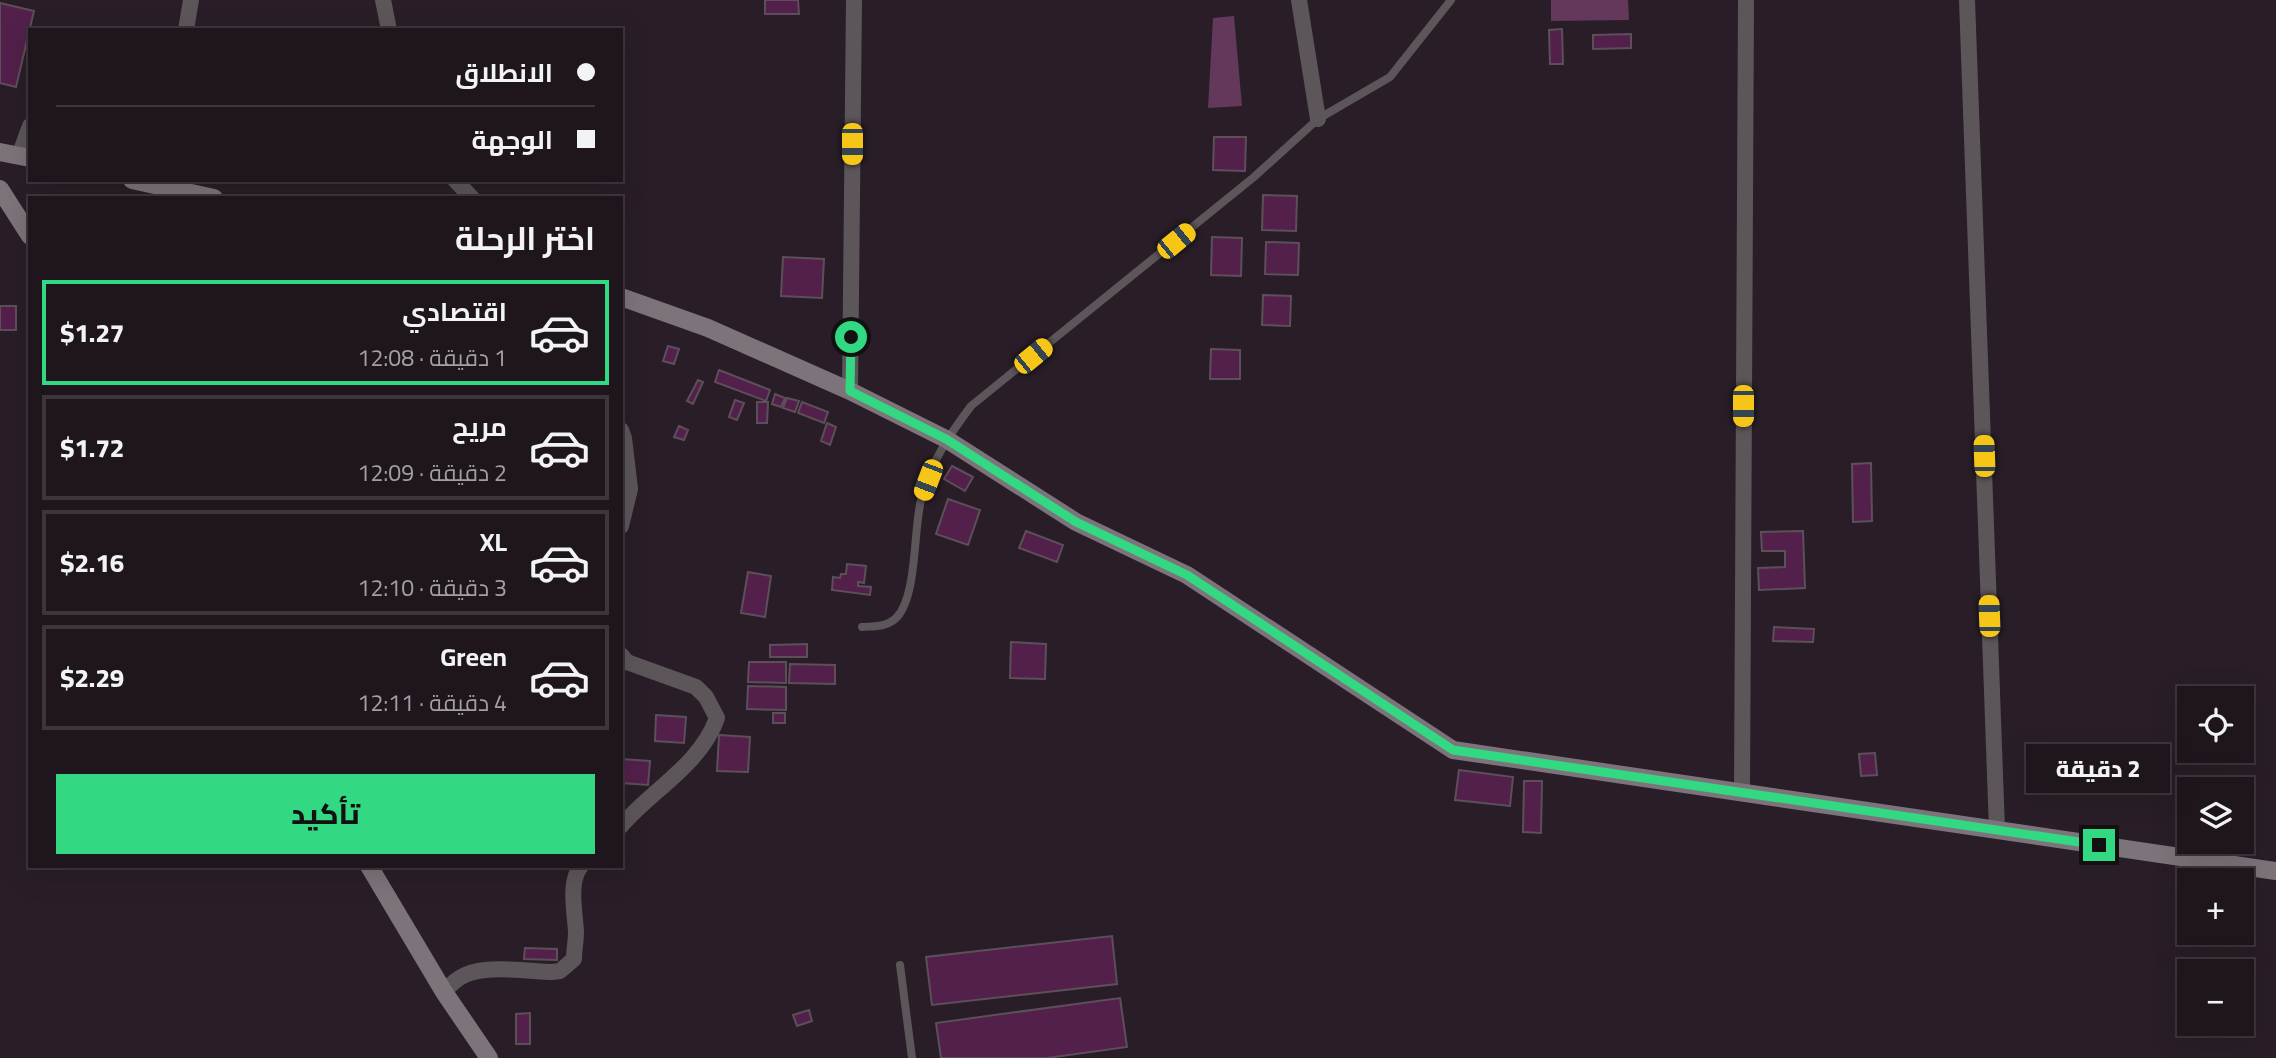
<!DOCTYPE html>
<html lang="ar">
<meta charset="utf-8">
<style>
:root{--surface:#1f161d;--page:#271f26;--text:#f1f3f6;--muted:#a19fa4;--line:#3c353b;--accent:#33d882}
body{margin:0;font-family:Georgia,Cairo,serif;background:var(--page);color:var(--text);direction:rtl;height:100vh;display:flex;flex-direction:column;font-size:26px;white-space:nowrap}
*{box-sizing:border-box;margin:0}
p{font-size:23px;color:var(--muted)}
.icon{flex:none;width:38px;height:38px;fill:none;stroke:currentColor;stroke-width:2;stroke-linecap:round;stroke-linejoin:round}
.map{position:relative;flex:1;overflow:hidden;direction:ltr}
.drawer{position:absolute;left:28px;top:196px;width:595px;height:672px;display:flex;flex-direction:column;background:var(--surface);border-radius:0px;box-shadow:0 7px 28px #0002,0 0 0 2px var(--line);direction:rtl}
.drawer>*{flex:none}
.hud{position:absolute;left:28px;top:28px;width:595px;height:154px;border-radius:0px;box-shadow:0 7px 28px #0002,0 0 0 2px var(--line);direction:rtl;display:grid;align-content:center;height:154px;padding:0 28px;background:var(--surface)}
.tools{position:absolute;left:2177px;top:686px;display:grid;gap:14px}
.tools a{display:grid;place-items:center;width:77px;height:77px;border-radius:0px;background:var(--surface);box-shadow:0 7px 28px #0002,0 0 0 2px var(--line);font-size:35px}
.end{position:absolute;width:32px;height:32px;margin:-16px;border:9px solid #33d882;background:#111;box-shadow:0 0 0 4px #111}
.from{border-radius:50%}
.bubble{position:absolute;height:49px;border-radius:0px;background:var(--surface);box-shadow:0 7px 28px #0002,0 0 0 2px var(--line);font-size:23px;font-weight:800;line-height:49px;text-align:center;direction:rtl}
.car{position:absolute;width:21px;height:42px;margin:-21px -10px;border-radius:9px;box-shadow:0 0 5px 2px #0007;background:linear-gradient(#f5c518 24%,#345 0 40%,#f5c518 0 76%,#345 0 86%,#f5c518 0)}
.hud b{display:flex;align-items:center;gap:24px;height:66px;font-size:26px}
.hud b+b{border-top:2px solid var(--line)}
.hud i{width:18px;height:18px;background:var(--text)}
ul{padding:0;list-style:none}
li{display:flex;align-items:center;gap:21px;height:105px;margin:0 14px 10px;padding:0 14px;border:4px solid var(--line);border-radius:0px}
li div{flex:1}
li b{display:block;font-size:26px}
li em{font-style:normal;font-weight:800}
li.current{border-color:var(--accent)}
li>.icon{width:63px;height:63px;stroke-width:1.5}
h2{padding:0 28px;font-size:32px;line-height:84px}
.button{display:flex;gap:14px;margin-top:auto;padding:14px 28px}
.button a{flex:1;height:80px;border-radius:0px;background:var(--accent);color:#111;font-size:28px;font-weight:800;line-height:80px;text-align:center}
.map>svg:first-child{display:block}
</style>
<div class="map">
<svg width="2276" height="1058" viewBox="0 0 2276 1058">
<rect width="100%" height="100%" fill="#291e27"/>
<!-- green -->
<path fill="#63385a" d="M1551,0H1628L1629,20L1551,21Z
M1234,16L1242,106L1208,108L1213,18Z"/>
<!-- building -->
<path fill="#52204a" stroke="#5d4f59" stroke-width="2" d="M765,0H798L799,14H765Z
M0,3L34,11L16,87L0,83Z
M1562,29L1563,64H1550L1549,30Z
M1631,34V48L1593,49V35Z
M1214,137H1246L1245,171L1213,170Z
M1263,195L1297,196L1296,231L1262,230Z
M1212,237L1242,238L1241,276L1211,275Z
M1266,242L1299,243L1298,275L1265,274Z
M783,257L824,259L822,298L781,296Z
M1263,295L1291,296L1290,326L1262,325Z
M0,306H16V330H0Z
M668,346L679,349L674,364L663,361Z
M1211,349L1240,350V379H1210Z
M719,370L770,390L766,401L715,382Z
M698,380L703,382L693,404L687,401Z
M775,394L785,398L781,407L772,404Z
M787,398L799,401L795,412L783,408Z
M735,400L744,403L737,420L729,417Z
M757,402H768L767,423H757Z
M802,402L828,412L824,423L798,413Z
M827,423L836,427L830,445L821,441Z
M679,426L688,430L684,440L674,437Z
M1871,463L1872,521L1853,522L1852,464Z
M952,466L973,477L965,491L944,479Z
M948,499L980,510L968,545L936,534Z
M1026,531L1063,545L1057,562L1019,548Z
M1803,531L1805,588L1759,590L1758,568L1785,567V551H1762L1761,532Z
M847,564L866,566L864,583L858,582V586L871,587L870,595L832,590L833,577L840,578L841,574H846Z
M748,572L771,576L765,617L741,613Z
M1774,627L1814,629L1813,642L1773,641Z
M1011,642L1046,644L1045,679L1010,678Z
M807,644V657H770V645Z
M749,662H786V683L748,682Z
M790,664L835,665V684L789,683Z
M748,686L786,687V710L747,709Z
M773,713H785V723H773Z
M656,715L686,717L684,743L655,741Z
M719,735L750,737L748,772L717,771Z
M1875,753L1877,775L1861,776L1859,754Z
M621,759L650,761L648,785L621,783Z
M1459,770L1513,777L1510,806L1455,800Z
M1524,781H1542L1541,833L1523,832Z
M1112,936L1117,984L932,1005L926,957Z
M525,948L557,949V960L524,959Z
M1120,998L1127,1047L1047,1058H941L936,1023Z
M809,1010L812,1021L797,1026L793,1015Z
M530,1013V1044H516V1014Z"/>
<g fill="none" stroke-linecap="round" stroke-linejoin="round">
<!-- lane -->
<path stroke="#5c565b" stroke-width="8" d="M862,627C874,626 888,627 897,617C918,594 913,525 922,496C931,462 950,434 971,406L1254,177L1318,119L1390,77L1451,0
M900,965L912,1058"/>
<!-- street -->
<path stroke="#5c565b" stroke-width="16" d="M383,0L389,30
M1299,0L1318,119
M1967,0L1997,830
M186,30L191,0
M19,156L30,126
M455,180L472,198
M850,391L854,0
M621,430L624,438L630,489L621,526
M621,655L627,662L696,687L706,697L717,718C701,764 652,790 621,826
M1742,792L1746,0
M444,992C450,985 456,979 465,975C487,965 527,971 552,972L560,971L574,959C574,950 576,941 576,932C575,912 568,882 581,866"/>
<!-- secondary -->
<path stroke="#7d737b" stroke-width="18" d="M0,152L30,158
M132,180L214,198
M0,189L30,236
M621,297L708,328L850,391L946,439L1076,522L1187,575L1453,750L2276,871
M369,866L444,992L489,1058"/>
</g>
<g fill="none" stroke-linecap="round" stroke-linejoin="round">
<!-- route -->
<path stroke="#33d882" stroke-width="9" d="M851,337L850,391L946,439L1076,522L1187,575L1453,750L2099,845"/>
</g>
</svg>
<div class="tools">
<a><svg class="icon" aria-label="locate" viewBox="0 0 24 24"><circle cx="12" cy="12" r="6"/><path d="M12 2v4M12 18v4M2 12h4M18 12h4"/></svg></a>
<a><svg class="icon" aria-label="layers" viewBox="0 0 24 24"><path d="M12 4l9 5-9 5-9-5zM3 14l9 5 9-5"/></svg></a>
<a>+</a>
<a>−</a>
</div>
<i class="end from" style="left:851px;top:337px"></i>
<i class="end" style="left:2099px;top:845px"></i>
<div class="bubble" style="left:2026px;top:744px;width:144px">2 دقيقة</div>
<i class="car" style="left:852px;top:144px;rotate:180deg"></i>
<i class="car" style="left:1176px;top:241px;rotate:51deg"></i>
<i class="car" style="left:1033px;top:356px;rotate:51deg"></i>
<i class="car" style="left:1743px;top:406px;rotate:180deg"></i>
<i class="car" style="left:1984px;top:456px;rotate:358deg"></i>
<i class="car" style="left:928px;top:480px;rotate:201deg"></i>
<i class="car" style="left:1989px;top:616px;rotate:358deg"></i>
<div class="hud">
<b><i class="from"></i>الانطلاق</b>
<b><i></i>الوجهة</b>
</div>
<section class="drawer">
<h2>اختر الرحلة</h2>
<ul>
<li class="current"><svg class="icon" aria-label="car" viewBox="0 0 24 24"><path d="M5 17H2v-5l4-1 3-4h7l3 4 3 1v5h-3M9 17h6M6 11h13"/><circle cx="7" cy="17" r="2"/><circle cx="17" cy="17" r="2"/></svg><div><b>اقتصادي</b><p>1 دقيقة · 12:08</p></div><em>$1.27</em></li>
<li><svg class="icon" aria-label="car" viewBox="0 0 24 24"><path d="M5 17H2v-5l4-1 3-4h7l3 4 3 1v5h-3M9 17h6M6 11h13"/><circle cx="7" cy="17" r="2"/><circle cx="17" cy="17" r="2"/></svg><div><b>مريح</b><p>2 دقيقة · 12:09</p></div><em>$1.72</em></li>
<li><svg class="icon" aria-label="car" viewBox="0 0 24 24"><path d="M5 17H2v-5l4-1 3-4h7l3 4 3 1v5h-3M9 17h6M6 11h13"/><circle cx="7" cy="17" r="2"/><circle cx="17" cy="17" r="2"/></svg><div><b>XL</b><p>3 دقيقة · 12:10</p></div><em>$2.16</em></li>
<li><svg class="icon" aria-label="car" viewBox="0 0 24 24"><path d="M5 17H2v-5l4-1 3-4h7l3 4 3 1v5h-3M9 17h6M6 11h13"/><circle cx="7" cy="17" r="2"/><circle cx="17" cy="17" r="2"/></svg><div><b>Green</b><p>4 دقيقة · 12:11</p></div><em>$2.29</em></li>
</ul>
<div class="button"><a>تأكيد</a></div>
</section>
</div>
